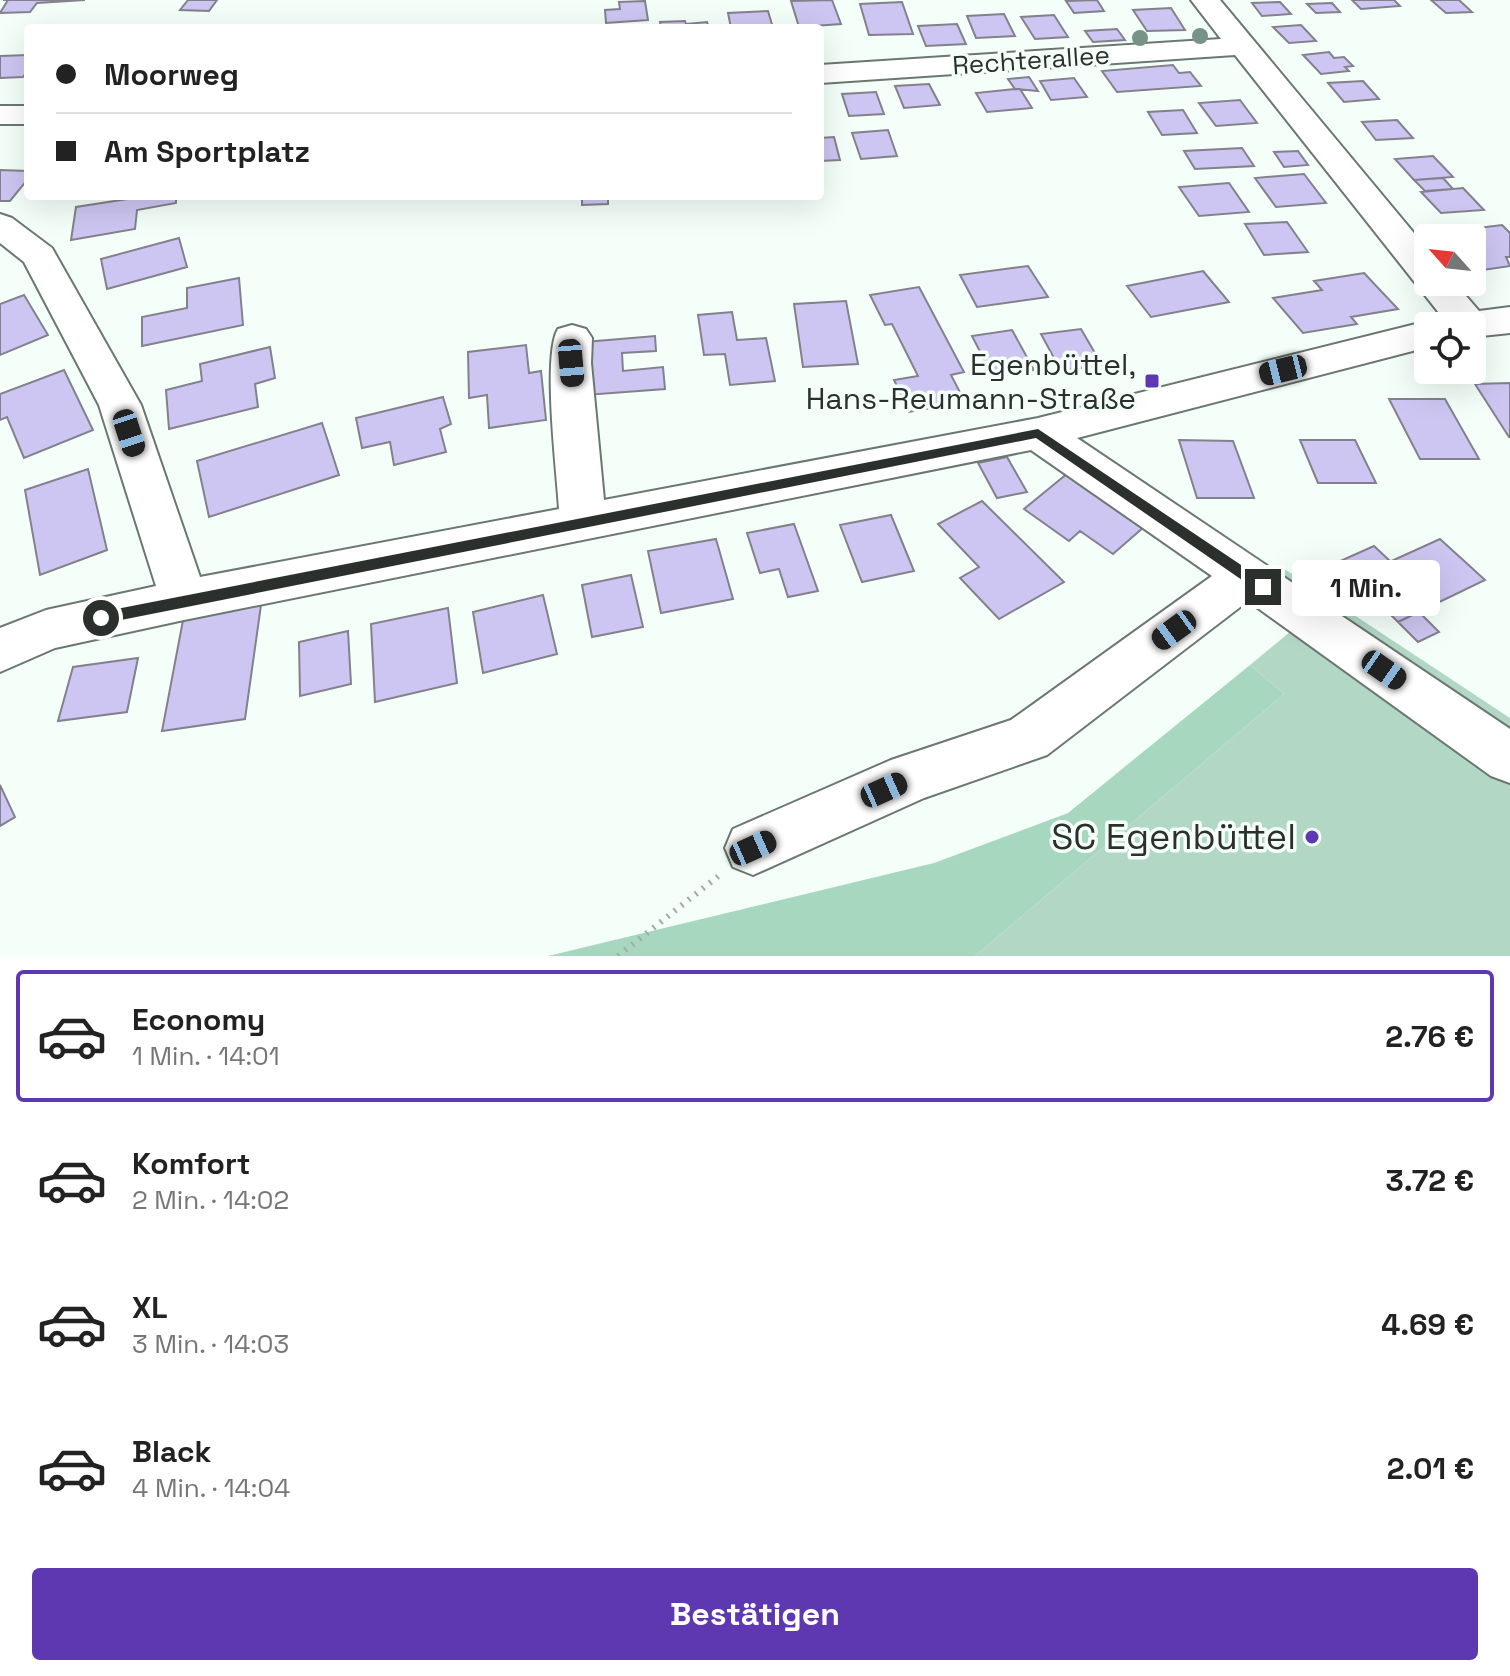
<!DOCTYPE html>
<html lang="de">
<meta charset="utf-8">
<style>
:root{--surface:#fff;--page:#f6f6f6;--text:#222;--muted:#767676;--line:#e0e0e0;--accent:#5d38b0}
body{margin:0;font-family:"Space Grotesk",sans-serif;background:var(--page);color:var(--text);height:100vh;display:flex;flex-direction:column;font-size:30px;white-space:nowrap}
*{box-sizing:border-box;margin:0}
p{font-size:26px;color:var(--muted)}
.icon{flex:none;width:44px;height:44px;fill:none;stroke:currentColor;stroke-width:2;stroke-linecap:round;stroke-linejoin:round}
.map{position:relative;height:956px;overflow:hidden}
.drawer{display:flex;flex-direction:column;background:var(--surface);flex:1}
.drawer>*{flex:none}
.banner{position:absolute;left:24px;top:24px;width:800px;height:176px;border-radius:8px;box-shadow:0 8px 32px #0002;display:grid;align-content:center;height:176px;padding:0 32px;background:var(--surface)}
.needle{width:52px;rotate:297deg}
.controls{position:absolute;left:1414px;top:224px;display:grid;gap:16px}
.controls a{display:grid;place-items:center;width:72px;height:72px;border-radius:8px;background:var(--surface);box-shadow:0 8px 32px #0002;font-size:40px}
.end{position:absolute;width:36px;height:36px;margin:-18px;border:10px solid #2b302d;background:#fff;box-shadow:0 0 0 4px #fff}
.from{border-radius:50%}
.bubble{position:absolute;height:56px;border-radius:8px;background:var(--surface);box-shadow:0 8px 32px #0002;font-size:26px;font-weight:700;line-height:56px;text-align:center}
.car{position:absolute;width:24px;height:48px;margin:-24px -12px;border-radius:10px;box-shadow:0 0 6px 2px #0007;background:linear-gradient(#222 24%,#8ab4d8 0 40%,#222 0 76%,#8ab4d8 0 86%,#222 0)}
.banner b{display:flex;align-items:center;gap:28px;height:76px;font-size:30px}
.banner b+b{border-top:2px solid var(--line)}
.banner i{width:20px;height:20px;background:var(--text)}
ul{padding:14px 0 0;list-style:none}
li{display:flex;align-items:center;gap:24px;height:132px;margin:0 16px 12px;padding:0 16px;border:4px solid transparent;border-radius:8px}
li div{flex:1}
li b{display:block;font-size:30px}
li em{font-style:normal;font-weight:700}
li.selected{border-color:var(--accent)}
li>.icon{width:72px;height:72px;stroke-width:1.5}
.button{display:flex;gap:16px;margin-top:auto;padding:16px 32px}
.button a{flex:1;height:92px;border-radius:8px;background:var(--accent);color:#fff;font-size:32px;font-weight:700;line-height:92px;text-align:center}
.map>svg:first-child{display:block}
</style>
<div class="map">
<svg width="1510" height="956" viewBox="0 0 1510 956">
<rect width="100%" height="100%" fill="#f4fff9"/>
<!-- green -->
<path fill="#b3d7c5" d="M1283,568L1510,718V956H975L1284,694L1250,665L1308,617L1263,587Z"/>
<!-- forest -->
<path fill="#a7d8bf" d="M1250,665L1284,694L975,956H548L934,863L1068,813Z"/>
<!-- building -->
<path fill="#cdc6f2" stroke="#82818c" stroke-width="2" d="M3,0H85L37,3L30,12L0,13L8,0Z
M188,0H217L209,11L180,10Z
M832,0L841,24L799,27L791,1Z
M1097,0L1104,11L1074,13L1066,1Z
M1352,0H1394L1400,6L1361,9Z
M1431,0H1459L1472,12L1446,13Z
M645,1L648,20L606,23L605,10L620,9L619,2Z
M902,2L913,34L869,35L860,4Z
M1280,2L1291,14L1262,16L1252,3Z
M1332,3L1340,12L1316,13L1307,4Z
M1171,8L1185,30L1147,31L1133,10Z
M768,11L773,28H731L728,13Z
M1004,14L1015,36L976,38L967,16Z
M1054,15L1068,37L1035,39L1021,17Z
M685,21L686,24L707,22L709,28H661L660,22Z
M957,24L966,44L926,46L918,26Z
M1301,25L1316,41L1289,43L1273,27Z
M1117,29L1125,40L1093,42L1085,31Z
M1329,52L1334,58L1344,57L1353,66L1345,67L1349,71L1321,74L1303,55Z
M28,55V70L23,77L0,78V56Z
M1173,65L1179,73L1190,72L1201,86L1117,92L1102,71Z
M1029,77L1038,91L1015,89L1008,79Z
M1074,78L1087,97L1051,100L1040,81Z
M1363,81L1379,99L1344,102L1328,83Z
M929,84L940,105L904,108L895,86Z
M1015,89H1020L1032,108L987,112L976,93Z
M876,92L884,114L849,116L842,94Z
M1240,100L1257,123L1216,126L1199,103Z
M1183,110L1197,133L1162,135L1148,112Z
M1397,120L1413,138L1376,140L1362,122Z
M888,130L897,156L861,159L852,133Z
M834,137L840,160L820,161V138Z
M1242,148L1254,166L1195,169L1184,151Z
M1298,151L1308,165L1284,167L1274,152Z
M1433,156L1453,177L1414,180L1395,159Z
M0,170L28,171V179L10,201H0Z
M1304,174L1326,203L1276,207L1255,178Z
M1443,178L1453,189L1425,191L1414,180Z
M1229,183L1249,212L1199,216L1179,187Z
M1463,188L1484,210L1441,213L1421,192Z
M147,196H176V203L137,210L135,229L71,240L76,207Z
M582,196H608V204L582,205Z
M1287,222L1308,252L1264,255L1245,224Z
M1502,225L1510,233V257H1506L1510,266L1483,270L1472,258V238H1452L1446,232Z
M179,238L187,267L107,289L101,259Z
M1028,266L1048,297L977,307L960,275Z
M1203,271L1229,302L1151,317L1127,286Z
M1364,273L1398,309L1351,317L1357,324L1303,333L1273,298L1322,290L1314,281Z
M239,278L243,325L142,346V317L187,308V288Z
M919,287L964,372L951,375L965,402L909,412L894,380L918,376L892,324L885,325L870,295Z
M24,295L48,335L0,355V304Z
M846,301L858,364L803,367L794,304Z
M732,312L737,340L766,338L775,381L730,385L725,354L704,355L698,315Z
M1081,329L1102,365L1061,371L1041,334Z
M1012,330L1034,370L993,377L972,336Z
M655,336L656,351L622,353L623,371L663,367L665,389L586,395L585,342Z
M526,345L529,373L541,371L546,420L489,428L487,395L469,398L468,352Z
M270,347L275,378L255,384L258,407L169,429L166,390L202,381L200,364Z
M64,370L93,430L24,458L7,417L0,420V394Z
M1510,383V437H1509L1475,384Z
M443,397L451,424L440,429L446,452L394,465L390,442L362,448L356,418Z
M1389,399H1445L1479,459H1420Z
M322,423L339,475L209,517L197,461Z
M1179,440L1233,441L1254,498H1197Z
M1300,440H1355L1376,483H1318Z
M1007,457L1027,492L997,498L978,463Z
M88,469L107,550L40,575L25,490Z
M1068,473L1145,526L1113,554L1080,531L1069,541L1024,509Z
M982,501L1064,582L999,619L960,578L979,567L938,524Z
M891,515L914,571L862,582L840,525Z
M794,524L818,591L788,597L779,569L760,573L747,533Z
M716,539L733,599L661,613L648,551Z
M1440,539L1485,580L1398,622L1354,578Z
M1374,546L1391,562L1354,578L1338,562Z
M631,575L643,627L592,637L582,585Z
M543,595L557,654L483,673L473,612Z
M261,605L245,719L162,731L184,615Z
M448,608L457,683L375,702L371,624Z
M1419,612L1439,632L1418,642L1398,622Z
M348,631L351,684L300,696L299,642Z
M138,658L127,712L58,721L73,667Z
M0,785L15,817L0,826Z"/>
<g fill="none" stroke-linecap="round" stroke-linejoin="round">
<!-- minor casing -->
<g stroke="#6b7771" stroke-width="4">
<path id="minor" d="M1191,0H1220L1428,250V282H1454L1479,311L1510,307V333L1472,337V326H1428V347L1077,438L1510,729V783L1491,776L1248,601L1047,755L924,798L753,875L733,867L725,848L733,829L891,760L1011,720L1212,576L1031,450L184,620L55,648L0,672V628L46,610L156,586L99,405L24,262L0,243V214L12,218L52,248L141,405L200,577L559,509C557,473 542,355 558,329L572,325L586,329L592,338L591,363L604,500L1038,418L1428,321L1440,324L1443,318L1235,55L820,83V65L1221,39Z
M0,106H28V124H0Z"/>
</g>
<!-- path -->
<path stroke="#a4aca7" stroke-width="6" stroke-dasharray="2 7" stroke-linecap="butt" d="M618,956L721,874"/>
<!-- minor -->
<use href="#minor" fill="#fff" fill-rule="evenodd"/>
</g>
<!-- trees -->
<g fill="#779287">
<circle cx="1200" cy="36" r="8"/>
<circle cx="1140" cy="38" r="8"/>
</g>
<!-- route -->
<path fill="#2b302d" d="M1038,429L1268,583V591H1258L1036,438L101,624L94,618L101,612Z"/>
<!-- markers -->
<g fill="#5d38b0" stroke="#f4fff9" stroke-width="3">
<rect x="1144" y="373" width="16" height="16" rx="4"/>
<circle cx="1312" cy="837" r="8"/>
</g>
<g text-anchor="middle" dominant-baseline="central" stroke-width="7" stroke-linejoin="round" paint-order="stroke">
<!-- far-street labels -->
<g font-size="26" fill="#2b302d" stroke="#f4fff9">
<text transform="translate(1031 60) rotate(-4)">Rechterallee</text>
</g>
<!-- poi labels -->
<g font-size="30" fill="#2b302d" stroke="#f4fff9" text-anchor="end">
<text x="1136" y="364">Egenbüttel,<tspan x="1136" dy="34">Hans-Reumann-Straße</tspan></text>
</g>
<!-- near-poi labels -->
<g font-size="36" fill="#2b302d" stroke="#f4fff9" text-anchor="end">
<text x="1296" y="837">SC Egenbüttel</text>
</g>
</g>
</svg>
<div class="controls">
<a><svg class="needle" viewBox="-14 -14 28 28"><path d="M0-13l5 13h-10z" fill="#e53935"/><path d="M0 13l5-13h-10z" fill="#767676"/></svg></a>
<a><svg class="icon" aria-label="locate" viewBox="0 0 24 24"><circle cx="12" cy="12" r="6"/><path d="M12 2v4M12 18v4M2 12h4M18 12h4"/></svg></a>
</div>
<i class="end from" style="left:101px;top:618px"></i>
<i class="end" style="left:1263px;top:587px"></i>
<div class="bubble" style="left:1292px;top:560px;width:148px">1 Min.</div>
<i class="car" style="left:571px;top:363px;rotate:175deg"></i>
<i class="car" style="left:1283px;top:370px;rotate:256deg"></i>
<i class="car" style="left:129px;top:433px;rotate:162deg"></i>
<i class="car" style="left:1174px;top:630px;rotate:234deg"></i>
<i class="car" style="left:1384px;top:670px;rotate:125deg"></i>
<i class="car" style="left:884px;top:790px;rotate:66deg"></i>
<i class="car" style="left:753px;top:848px;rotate:66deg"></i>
<div class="banner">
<b><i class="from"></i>Moorweg</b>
<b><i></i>Am Sportplatz</b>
</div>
</div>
<section class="drawer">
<ul>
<li class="selected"><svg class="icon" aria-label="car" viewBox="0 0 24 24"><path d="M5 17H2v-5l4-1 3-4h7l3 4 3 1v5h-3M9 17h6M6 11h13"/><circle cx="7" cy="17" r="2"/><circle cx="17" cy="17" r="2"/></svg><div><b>Economy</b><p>1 Min. · 14:01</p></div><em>2.76 €</em></li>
<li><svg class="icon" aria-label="car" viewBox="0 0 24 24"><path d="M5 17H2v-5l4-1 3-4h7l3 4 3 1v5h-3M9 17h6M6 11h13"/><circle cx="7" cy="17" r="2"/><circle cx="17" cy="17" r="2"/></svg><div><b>Komfort</b><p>2 Min. · 14:02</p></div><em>3.72 €</em></li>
<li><svg class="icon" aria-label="car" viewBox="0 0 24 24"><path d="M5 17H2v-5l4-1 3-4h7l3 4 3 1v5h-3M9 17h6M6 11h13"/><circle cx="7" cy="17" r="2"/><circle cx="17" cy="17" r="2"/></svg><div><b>XL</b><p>3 Min. · 14:03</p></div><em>4.69 €</em></li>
<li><svg class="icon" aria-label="car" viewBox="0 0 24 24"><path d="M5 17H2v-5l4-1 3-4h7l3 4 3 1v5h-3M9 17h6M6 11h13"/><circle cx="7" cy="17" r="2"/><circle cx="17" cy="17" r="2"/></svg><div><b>Black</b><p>4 Min. · 14:04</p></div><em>2.01 €</em></li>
</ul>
<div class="button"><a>Bestätigen</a></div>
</section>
